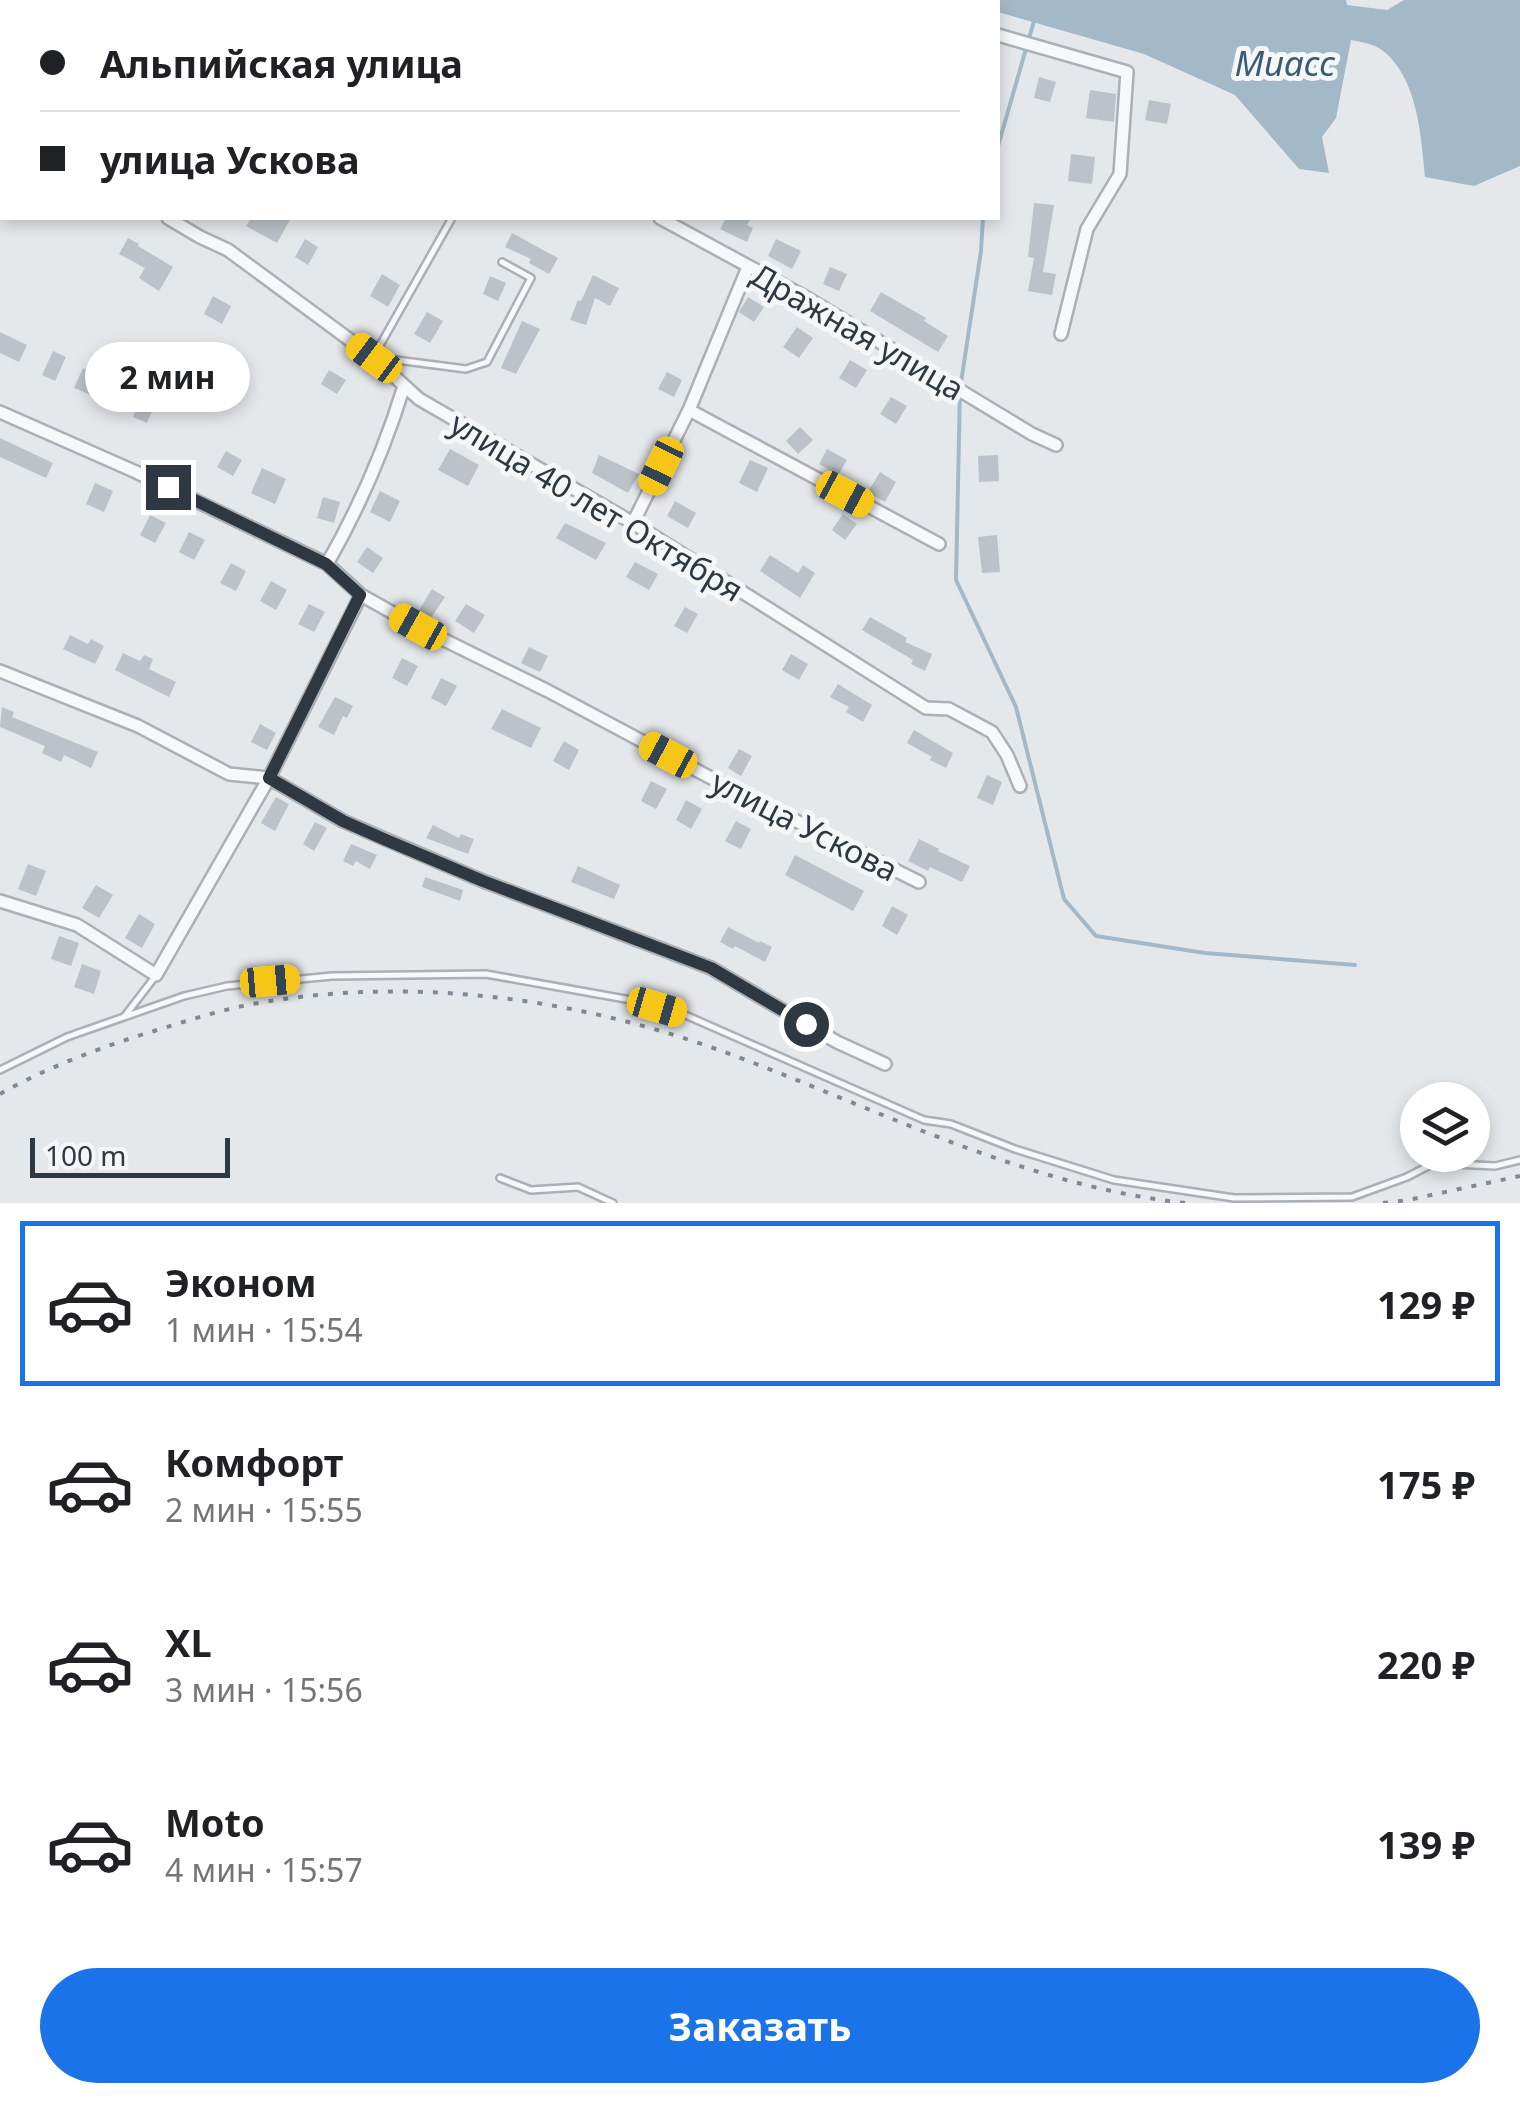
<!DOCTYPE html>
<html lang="ru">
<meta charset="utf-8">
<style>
:root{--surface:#fff;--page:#f6f6f6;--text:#202124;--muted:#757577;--line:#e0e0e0;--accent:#1a73e8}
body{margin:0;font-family:"Noto Sans",sans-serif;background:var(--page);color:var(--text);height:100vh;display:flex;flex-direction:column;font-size:38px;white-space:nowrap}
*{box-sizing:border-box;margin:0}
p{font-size:32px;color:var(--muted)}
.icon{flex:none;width:55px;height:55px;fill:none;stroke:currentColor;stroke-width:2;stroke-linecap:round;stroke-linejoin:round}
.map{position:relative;height:1203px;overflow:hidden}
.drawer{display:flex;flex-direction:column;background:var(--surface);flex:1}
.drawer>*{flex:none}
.hud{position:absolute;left:0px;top:0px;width:1000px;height:220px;box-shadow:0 5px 15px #0003;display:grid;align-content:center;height:220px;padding:0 40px;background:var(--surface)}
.tools{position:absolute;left:1400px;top:1082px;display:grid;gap:20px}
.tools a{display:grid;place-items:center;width:90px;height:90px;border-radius:50%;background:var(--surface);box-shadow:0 5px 15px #0003;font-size:50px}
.scale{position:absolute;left:30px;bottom:25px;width:200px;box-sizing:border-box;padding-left:10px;border:5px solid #2e3842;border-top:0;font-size:28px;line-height:35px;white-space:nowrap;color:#2e3842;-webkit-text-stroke:8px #f4f6f8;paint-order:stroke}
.end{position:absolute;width:45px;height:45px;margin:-22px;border:12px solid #2e3842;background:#fff;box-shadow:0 0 0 5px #fff}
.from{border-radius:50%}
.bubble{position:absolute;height:70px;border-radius:35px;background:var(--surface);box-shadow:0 5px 15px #0003;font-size:32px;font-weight:700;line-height:70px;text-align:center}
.car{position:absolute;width:30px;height:60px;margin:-30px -15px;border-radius:12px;box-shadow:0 0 8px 2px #0007;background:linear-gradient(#f5c518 24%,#345 0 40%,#f5c518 0 76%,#345 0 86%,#f5c518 0)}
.hud b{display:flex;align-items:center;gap:35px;height:95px;font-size:38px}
.hud b+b{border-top:2px solid var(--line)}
.hud i{width:25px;height:25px;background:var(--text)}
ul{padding:18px 0 0;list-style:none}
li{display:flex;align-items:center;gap:30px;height:165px;margin:0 20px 15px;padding:0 20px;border:5px solid transparent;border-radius:0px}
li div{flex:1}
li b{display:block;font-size:38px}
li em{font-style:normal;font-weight:700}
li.current{border-color:var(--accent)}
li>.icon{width:90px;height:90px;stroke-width:1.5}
.button{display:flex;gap:20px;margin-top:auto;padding:20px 40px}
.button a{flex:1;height:115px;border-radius:60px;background:var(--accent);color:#fff;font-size:40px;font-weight:700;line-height:115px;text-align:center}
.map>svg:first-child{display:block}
</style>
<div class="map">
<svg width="1520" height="1203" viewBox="0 0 1520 1203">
<rect width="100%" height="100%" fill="#e5e8eb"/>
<!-- water -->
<path fill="#a3b9c7" d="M953,0H1346L1347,5L1387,10L1404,0H1520V166L1474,186L1425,177C1421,136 1418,78 1382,50C1374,44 1361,42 1351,40L1336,118L1322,137L1329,173L1299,169L1235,95L1144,54L998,12V2H962Z"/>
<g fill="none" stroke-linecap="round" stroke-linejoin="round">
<!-- stream -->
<path stroke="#a3b9c7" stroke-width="4" d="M998,146L1034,21
M983,218L981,251L960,389L956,580L1016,707L1064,899L1096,936L1205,953L1355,965"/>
</g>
<!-- building -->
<path fill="#bcc2c7" d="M1039,77L1056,82L1050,102L1034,98Z
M1090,90L1116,94L1114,122L1086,118Z
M1149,100L1171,104L1167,124L1145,120Z
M1071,154L1095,157L1092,184L1068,181Z
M1034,203L1054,205L1043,272L1056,274L1052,295L1028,291L1034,258L1028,257Z
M251,218H291L277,243L246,226Z
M726,218H751L747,225L753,228L747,242L720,229Z
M512,233L558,258L549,274L529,263L531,259L505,247Z
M128,238L139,244L138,246L173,267L159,291L139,278L145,268L119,254Z
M305,239L318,247L308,265L295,257Z
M776,239L801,251L792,269L768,256Z
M830,267L847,274L839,291L823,284Z
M382,274L400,285L388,307L370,296Z
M593,275L619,288L610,306L595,298L586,325L570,320L578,300L581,301Z
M490,276L506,283L498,301L483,294Z
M881,292L926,318L924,321L948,336L938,352L870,311Z
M213,296L231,306L222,324L204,314Z
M748,297L764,307L754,322L739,312Z
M427,312L443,321L430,343L414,334Z
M522,321L540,329L516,374L501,368Z
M797,327L813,338L799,358L783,347Z
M0,332L27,345L19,362L0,353Z
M53,351L66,357L55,381L42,375Z
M850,360L867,370L856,388L839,378Z
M83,368L99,375L91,395L74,388Z
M329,370L346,380L337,394L321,384Z
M667,372L682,380L674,397L658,389Z
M142,396L156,402L147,423L133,417Z
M891,397L907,406L896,424L880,414Z
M800,427L813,440L798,454L786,441Z
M0,438L53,463L46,478L0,457Z
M450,449L479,465L468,486L438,470Z
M827,449L847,460L838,475L819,464Z
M226,451L242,460L233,476L217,467Z
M599,455L639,474L628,493L592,473Z
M998,455L999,481L979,482L978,456Z
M750,460L768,468L757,492L739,483Z
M262,468L286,479L275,504L251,493Z
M880,472L896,482L885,502L868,492Z
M95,483L113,491L104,512L86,504Z
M380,491L400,501L390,522L370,512Z
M323,497L340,502L334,523L317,518Z
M675,501L696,513L688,528L667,516Z
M843,514L857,524L845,540L832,530Z
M150,515L166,523L155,543L140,535Z
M565,523L606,543L596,560L556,538Z
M189,532L205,540L194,560L179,552Z
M997,535L1000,572L982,573L978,537Z
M367,547L383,558L373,573L357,562Z
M770,555L798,573L803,565L815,573L800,598L760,571Z
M635,562L658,574L649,590L626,577Z
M231,563L246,571L236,591L220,583Z
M271,581L287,590L276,610L260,601Z
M432,589L445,597L431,618L419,610Z
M309,604L325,612L314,632L298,624Z
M466,604L485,615L474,633L455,621Z
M685,607L698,614L687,633L674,626Z
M870,617L907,638L905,642L932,654L925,671L911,664L913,660L862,630Z
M70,635L88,644L91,639L104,646L95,664L63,649Z
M529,647L548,656L540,672L521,663Z
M123,653L140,661L144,655L153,659L149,669L176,682L169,697L115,670Z
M791,654L808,664L799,680L782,670Z
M402,658L418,666L407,686L392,678Z
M441,678L457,686L446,706L431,698Z
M838,684L872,705L863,722L846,712L849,707L830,697Z
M335,697L353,706L347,718L343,716L334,735L318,727Z
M2,707L14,712L12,717L98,752L91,768L64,755L61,762L42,753L45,746L0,727Z
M502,709L541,728L531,748L491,729Z
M260,724L276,733L267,750L251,742Z
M914,730L953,753L946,768L930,760L932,757L907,743Z
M564,741L579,750L569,770L553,761Z
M739,749L752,756L741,776L728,768Z
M987,775L1002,782L993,805L977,798Z
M651,781L667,789L656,809L641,801Z
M276,797L289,804L275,831L261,823Z
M686,800L702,809L691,829L676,820Z
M736,821L751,829L741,849L725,841Z
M315,822L327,828L314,851L303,844Z
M433,825L459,838L461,834L474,839L468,854L426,838Z
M919,839L939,849L938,851L970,866L962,882L930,867L928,871L908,861Z
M351,844L377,855L370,869L356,861L353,866L343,861Z
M795,855L864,891L853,911L785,875Z
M28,864L46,871L36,896L18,889Z
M578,866L620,885L614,899L571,882Z
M425,877L463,890L460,901L422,887Z
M96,885L113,895L99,918L82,908Z
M892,906L908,915L897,935L882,926Z
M139,914L155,924L142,948L125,938Z
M728,927L759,943L760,941L772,947L765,962L735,946L733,949L720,942Z
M59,936L79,943L71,966L51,959Z
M82,964L101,971L94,994L74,987Z"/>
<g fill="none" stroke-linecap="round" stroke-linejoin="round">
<!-- service casing -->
<g stroke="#aab0b5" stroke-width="10">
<path id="service" d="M553,2L554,0
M375,354L452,218
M381,358L466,369L487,362L531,278L502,262
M124,1017L184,996L227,986L332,976L486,974L631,1000L683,1014L924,1120L951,1124L1015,1149L1114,1180L1234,1198L1352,1197L1407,1177L1434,1163L1495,1166L1520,1160
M0,1070L67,1037L124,1017L154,978
M500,1178L531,1190L578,1187L613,1203"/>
</g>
<!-- minor casing -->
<g stroke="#aab0b5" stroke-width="16">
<path id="minor" d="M291,0L295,2
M877,0L886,2
M998,35L1127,72L1120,174L1087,229L1061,334
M0,116L2,118
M168,218L200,237L228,250L373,357L419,399L633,523L926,708L949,709L992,732L1007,755L1020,786
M660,218L807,298L1032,434L1056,445
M689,410L939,544
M0,412L136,472L327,564L361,595L418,627L548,691L728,787L919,882
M633,523L689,410L748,267
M327,564C359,508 385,448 404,386
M0,671L138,726L229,774L269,778L343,821L483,881L711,968L837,1042L885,1064
M0,901L77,925L156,975L269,778L361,595"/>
</g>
<!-- service -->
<use href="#service" stroke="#f7f8f9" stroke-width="5"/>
<!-- minor -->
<use href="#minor" stroke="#f7f8f9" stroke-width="11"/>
<!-- rail -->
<path stroke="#7f8993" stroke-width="4" stroke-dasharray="5 10" stroke-linecap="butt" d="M0,1094C48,1067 101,1047 154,1031C190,1020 226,1008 264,1002C416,977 574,998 719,1050C873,1106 1020,1185 1185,1203
M1383,1203L1408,1200L1520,1176"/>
</g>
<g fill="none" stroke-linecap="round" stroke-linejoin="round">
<!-- route -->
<path stroke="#2e3842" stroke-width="12" d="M168,487L326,564L360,595L269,778L343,821L386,840L483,881L711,968L806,1024"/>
</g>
<g text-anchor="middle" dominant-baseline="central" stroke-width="10" stroke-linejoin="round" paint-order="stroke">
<!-- street labels -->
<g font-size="32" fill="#2e3842" stroke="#f4f6f8">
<text transform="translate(858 331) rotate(30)">Дражная улица</text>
<text transform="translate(597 506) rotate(31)">улица 40 лет Октября</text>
<text transform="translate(805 825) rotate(27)">улица Ускова</text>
</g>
<!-- water labels -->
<g font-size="35" font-style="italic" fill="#3b5b72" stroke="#f4f6f8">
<text x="1285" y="62">Миасс</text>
</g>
</g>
</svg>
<div class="tools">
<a><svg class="icon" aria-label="layers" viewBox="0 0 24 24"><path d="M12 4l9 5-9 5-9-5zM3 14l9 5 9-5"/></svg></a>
</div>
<div class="scale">100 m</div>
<i class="end from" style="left:806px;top:1024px"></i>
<i class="end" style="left:168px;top:487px"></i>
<div class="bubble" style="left:85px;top:342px;width:165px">2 мин</div>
<i class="car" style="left:374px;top:358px;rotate:307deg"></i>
<i class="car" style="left:661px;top:466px;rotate:206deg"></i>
<i class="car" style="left:845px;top:494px;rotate:118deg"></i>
<i class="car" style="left:418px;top:627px;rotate:299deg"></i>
<i class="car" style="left:668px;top:755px;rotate:298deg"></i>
<i class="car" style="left:270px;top:981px;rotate:85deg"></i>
<i class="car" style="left:657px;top:1007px;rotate:106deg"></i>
<div class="hud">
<b><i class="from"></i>Альпийская улица</b>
<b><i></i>улица Ускова</b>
</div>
</div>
<section class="drawer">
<ul>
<li class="current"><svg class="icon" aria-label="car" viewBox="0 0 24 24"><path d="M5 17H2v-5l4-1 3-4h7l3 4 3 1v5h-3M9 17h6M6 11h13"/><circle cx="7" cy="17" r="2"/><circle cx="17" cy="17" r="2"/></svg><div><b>Эконом</b><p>1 мин · 15:54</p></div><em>129 ₽</em></li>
<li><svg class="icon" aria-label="car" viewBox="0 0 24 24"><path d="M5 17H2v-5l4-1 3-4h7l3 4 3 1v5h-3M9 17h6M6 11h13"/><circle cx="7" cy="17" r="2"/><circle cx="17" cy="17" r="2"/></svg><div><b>Комфорт</b><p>2 мин · 15:55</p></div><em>175 ₽</em></li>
<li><svg class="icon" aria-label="car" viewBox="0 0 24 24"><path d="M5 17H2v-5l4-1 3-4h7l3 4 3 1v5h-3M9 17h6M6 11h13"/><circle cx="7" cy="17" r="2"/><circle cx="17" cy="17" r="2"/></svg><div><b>XL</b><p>3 мин · 15:56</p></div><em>220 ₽</em></li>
<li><svg class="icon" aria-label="car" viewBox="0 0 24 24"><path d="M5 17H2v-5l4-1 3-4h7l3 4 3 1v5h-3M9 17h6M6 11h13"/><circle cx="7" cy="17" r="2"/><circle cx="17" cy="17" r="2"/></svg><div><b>Moto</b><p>4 мин · 15:57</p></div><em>139 ₽</em></li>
</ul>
<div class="button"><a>Заказать</a></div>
</section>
